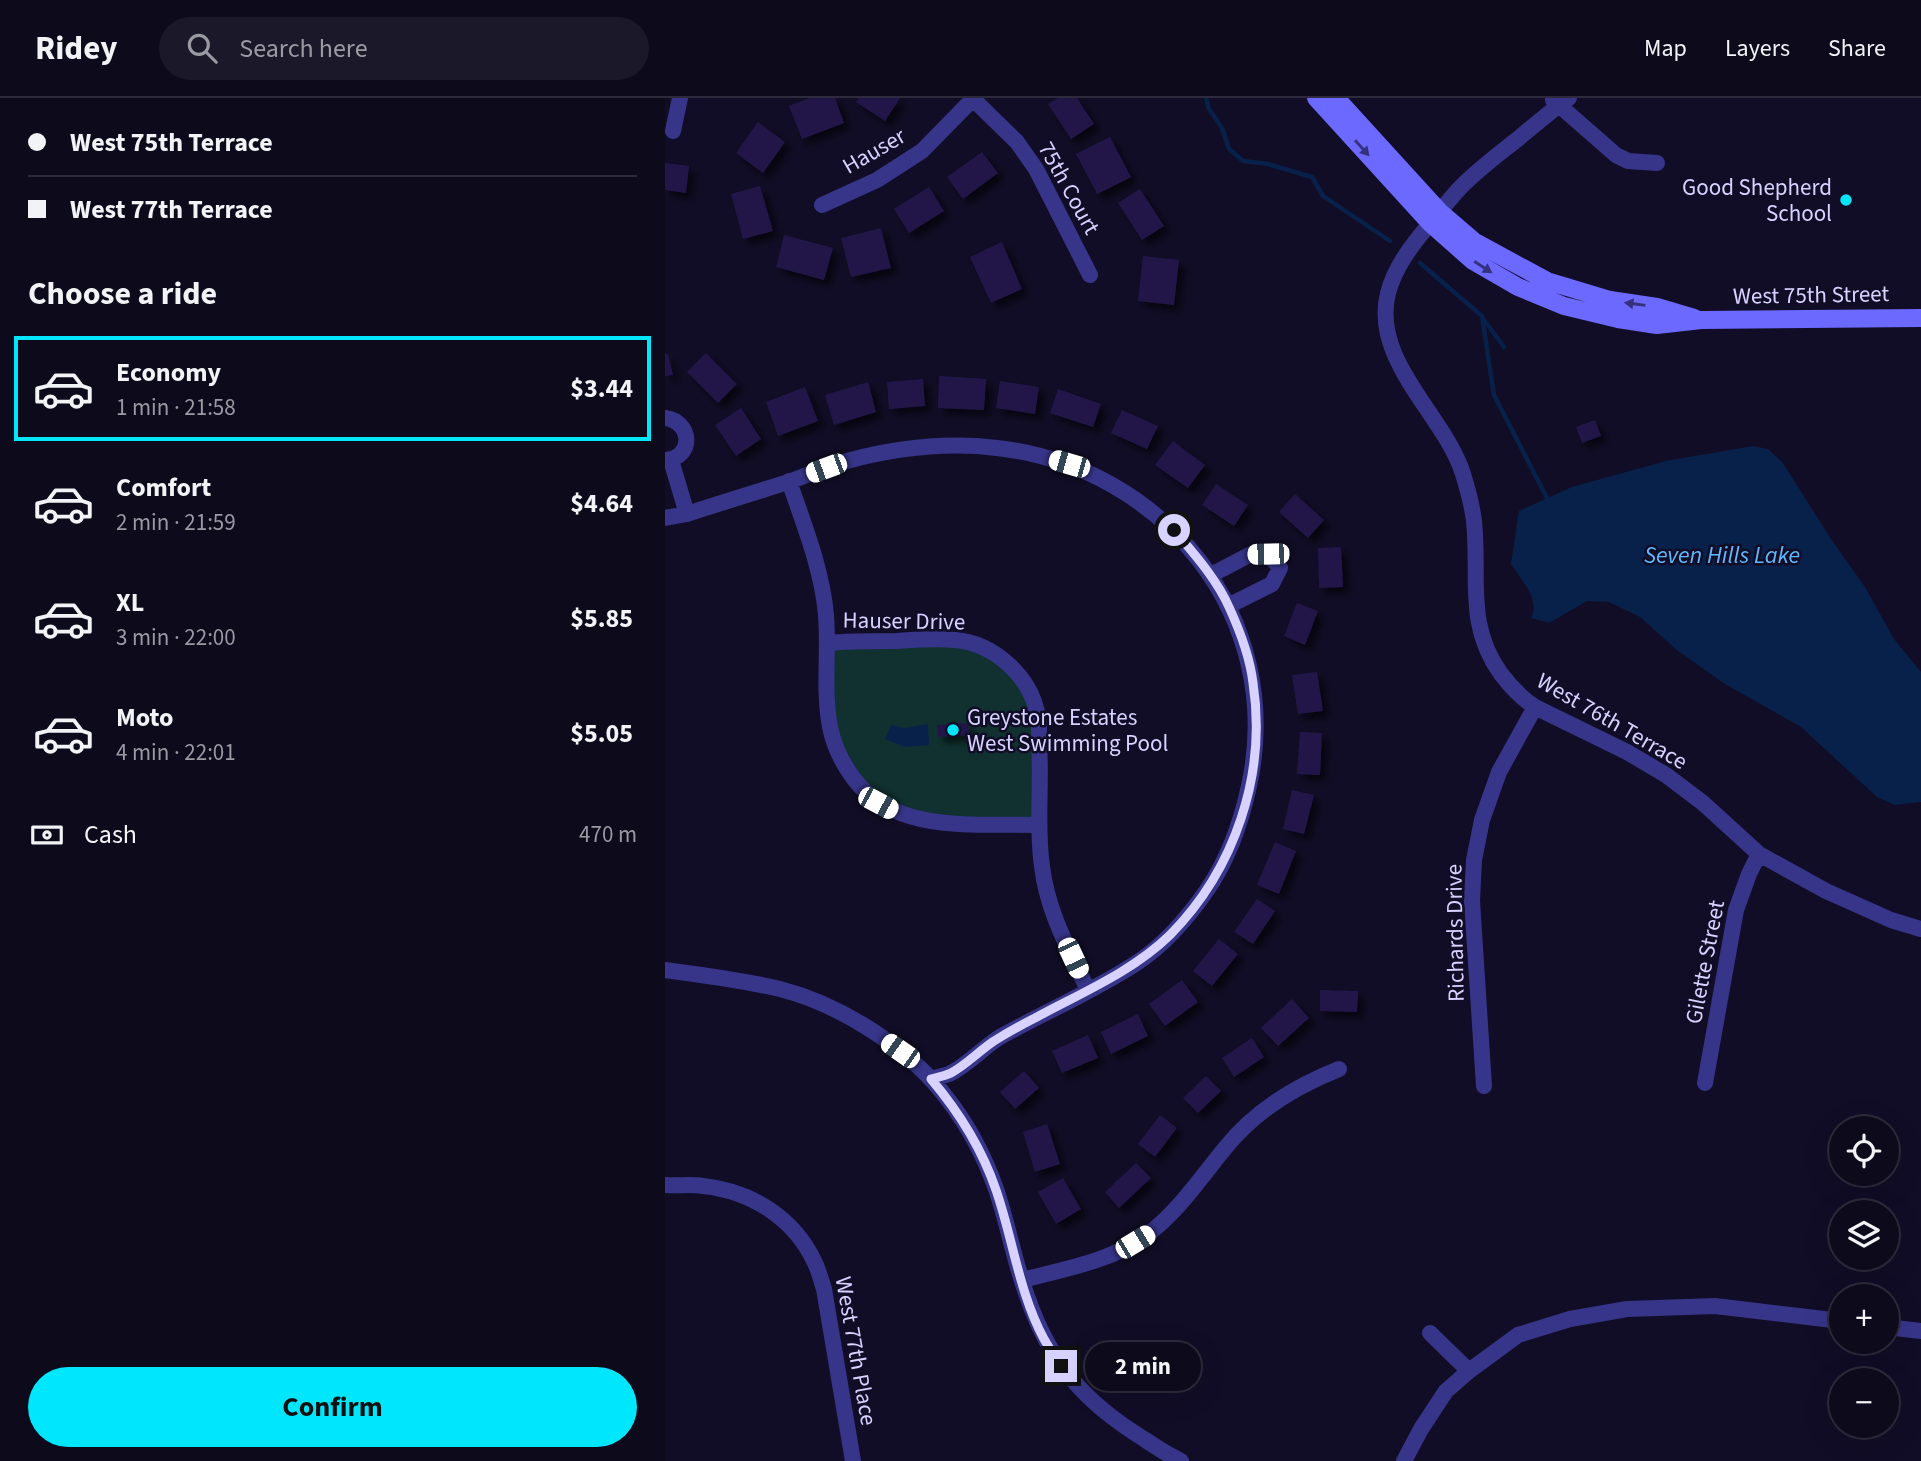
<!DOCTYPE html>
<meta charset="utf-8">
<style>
:root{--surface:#0d0a1c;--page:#1b1829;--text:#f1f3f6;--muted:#9a9aa3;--line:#2d2b3b;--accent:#00e7fd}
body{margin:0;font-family:"Source Sans 3",sans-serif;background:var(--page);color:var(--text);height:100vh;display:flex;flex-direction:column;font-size:26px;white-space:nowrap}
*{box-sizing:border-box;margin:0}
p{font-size:23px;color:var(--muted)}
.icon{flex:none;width:38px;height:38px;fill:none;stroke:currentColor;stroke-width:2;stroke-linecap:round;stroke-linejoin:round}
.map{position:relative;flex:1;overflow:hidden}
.panel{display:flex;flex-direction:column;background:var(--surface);width:665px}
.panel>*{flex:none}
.guide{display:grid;align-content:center;height:154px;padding:0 28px;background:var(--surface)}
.controls{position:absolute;left:1164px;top:1018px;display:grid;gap:14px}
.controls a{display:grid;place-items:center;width:70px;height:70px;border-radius:50%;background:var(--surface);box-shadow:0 7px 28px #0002,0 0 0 2px var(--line);font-size:35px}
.end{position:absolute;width:32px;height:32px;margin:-16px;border:9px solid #d7d2ff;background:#111;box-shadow:0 0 0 4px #111}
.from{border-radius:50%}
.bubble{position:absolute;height:49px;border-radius:24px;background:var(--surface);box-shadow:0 7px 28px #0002,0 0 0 2px var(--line);font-size:23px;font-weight:700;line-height:49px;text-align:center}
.car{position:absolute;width:21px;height:42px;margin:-21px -10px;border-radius:9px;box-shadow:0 0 5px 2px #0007;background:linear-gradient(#fff 24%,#345 0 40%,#fff 0 76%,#345 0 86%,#fff 0)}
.guide b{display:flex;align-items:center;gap:24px;height:66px;font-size:26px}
.guide b+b{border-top:2px solid var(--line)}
.guide i{width:18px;height:18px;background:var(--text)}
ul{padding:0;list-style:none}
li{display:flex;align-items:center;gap:21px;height:105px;margin:0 14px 10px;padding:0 14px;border:4px solid transparent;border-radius:0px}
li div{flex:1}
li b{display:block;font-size:26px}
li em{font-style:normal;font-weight:700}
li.selected{border-color:var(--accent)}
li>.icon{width:63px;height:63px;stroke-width:1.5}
h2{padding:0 28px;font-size:32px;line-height:84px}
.pay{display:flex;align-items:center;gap:18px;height:77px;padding:0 28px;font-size:26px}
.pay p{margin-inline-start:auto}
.action{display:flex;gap:14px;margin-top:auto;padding:14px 28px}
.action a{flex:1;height:80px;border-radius:42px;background:var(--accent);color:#111;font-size:28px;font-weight:700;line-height:80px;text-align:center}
header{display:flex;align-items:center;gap:42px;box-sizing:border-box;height:98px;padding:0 35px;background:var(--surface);border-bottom:2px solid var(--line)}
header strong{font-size:33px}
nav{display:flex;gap:38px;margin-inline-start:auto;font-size:24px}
.search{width:490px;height:63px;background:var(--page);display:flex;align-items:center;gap:18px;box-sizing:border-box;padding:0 24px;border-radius:38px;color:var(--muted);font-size:26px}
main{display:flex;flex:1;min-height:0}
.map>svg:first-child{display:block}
</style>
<header>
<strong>Ridey</strong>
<div class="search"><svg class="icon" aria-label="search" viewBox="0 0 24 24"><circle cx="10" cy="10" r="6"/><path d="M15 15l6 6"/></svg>Search here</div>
<nav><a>Map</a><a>Layers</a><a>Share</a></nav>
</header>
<main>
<section class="panel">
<div class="guide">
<b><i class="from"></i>West 75th Terrace</b>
<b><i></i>West 77th Terrace</b>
</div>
<h2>Choose a ride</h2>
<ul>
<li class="selected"><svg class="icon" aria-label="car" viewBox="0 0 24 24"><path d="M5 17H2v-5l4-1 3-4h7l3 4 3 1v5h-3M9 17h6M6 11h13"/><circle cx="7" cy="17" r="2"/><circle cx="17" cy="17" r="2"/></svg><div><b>Economy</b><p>1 min · 21:58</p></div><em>$3.44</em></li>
<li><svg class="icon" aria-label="car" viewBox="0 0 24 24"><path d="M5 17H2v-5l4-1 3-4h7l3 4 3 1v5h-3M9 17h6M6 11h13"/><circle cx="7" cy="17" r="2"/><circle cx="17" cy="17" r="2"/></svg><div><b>Comfort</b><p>2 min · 21:59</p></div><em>$4.64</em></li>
<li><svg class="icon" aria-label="car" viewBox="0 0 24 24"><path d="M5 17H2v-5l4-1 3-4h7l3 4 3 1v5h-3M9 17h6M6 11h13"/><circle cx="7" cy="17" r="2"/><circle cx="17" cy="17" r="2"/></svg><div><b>XL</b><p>3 min · 22:00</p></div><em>$5.85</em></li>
<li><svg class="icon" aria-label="car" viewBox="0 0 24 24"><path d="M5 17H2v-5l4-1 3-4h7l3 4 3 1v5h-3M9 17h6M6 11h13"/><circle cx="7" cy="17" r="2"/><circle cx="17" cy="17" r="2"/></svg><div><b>Moto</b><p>4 min · 22:01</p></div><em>$5.05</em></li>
</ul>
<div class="pay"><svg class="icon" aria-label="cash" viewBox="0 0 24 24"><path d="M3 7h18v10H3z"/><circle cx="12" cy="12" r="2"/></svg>Cash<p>470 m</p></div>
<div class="action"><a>Confirm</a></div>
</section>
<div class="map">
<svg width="1256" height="1363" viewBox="0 0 1256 1363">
<defs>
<filter id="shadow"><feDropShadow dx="6" dy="6" stdDeviation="3.5" flood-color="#0009"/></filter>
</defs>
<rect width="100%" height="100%" fill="#110d26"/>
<!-- green -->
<path fill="#10312f" d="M162,545L319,550L368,602L373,727L269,725L213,705L169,646Z"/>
<!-- water -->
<path fill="#08214a" d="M1088,348L1103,351L1118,365L1166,441L1200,489L1229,541L1256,574V704L1230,707L1212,699L1136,629L1060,586L1013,553L975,519L944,504L922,503L884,525L866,520C876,502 856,482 846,466L854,413L907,389L1001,363Z
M263,626L264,647L240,649L220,641L226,627L239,630Z"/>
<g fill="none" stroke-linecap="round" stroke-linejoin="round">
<!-- stream -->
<path stroke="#08214a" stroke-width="4.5" d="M541,0L544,11L557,30L564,51L578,63L603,66L647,79L658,98L725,143
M755,165L817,218L829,297L882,400
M819,222L839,249"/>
</g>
<!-- building -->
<path fill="#211849" filter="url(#shadow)" d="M145,0H170L179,25L137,41L124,8Z
M194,0H235L220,23L191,4Z
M393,0H412L429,26L406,41L383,6Z
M93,24L120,44L98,75L71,55Z
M445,39L466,79L432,96L411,56Z
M317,54L333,75L298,101L282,79Z
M0,65L24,68L21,95L0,92Z
M95,88L108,133L78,141L66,96Z
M264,89L279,113L244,135L229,111Z
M475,91L499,128L477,142L453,105Z
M216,130L226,170L186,179L176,140Z
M119,137L168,150L159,182L111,169Z
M337,144L357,191L326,205L305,159Z
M478,158L514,162L509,207L473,203Z
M41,255L72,286L53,305L22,274Z
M0,256H3L8,277L0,278Z
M274,278L321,281L319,312L273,310Z
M258,281L260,308L224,311L222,284Z
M335,283L374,289L370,316L331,310Z
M203,284L211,314L169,327L160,297Z
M140,289L153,323L113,338L101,304Z
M393,291L436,306L428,329L385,315Z
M76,310L96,341L71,358L50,327Z
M457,312L493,328L482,351L446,335Z
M930,322L936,338L917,345L911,329Z
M508,343L540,367L523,390L490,367Z
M551,386L583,407L569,428L537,407Z
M630,396L659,422L643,440L614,414Z
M676,449L678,489L654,490L653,450Z
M632,505L653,513L640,547L619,538Z
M652,574L658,613L633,616L627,577Z
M303,625L304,637L273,639L272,627Z
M635,634L657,635L655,677L632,676Z
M627,692L649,697L639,736L618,731Z
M610,744L631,753L614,796L592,787Z
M592,801L610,813L588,846L569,834Z
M554,841L573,856L547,888L528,873Z
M517,882L533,904L500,928L484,906Z
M655,892L693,893L692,914L655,913Z
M627,901L644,920L613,948L596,930Z
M473,916L483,938L446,956L436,934Z
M423,937L433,960L397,975L387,953Z
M587,940L599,959L569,979L557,960Z
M359,973L374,990L350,1011L335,994Z
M541,978L556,993L533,1015L518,1000Z
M495,1017L512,1030L490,1059L473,1046Z
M382,1026L395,1066L370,1074L358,1034Z
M471,1065L486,1080L454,1110L440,1094Z
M398,1080L416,1111L391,1126L373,1094Z"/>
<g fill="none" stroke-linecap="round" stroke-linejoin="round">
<!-- street -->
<path stroke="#373589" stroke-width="16" d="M307,0L352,44L371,71L425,177
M904,0C887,12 871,26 854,40C834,56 812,72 794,91C783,103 773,116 763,128C746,148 730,169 723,195C706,263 779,316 798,376C803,392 807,407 809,423C815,479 800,526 836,576C846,589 856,600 870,609L962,654L1001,677L1038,705L1094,756L1161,793L1226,822L1256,831
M888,2L951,57L963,63L992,65
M8,33L15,0
M157,107L212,82L257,53L308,1
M0,320C28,324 29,360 0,362
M6,362L22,416
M124,383C139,427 157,471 161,517C164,554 158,592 165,629C169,649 177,665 189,681C232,737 311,725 373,727
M0,420L22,416C55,405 89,395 123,384C143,377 162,368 182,363C230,350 282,344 332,350C499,369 621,519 584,688C576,725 564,760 542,792C524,818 500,846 473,864C429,893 380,914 335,939C317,950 303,967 284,976C278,978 272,979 266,981
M546,477L586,456H603L615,470L607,486L563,508
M162,545C185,543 208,543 231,543C250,542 270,540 290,542C328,545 364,577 372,614C375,624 374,636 374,646C377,687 371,728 377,768C382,813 404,852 423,892
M0,872C38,877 77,882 115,891C177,907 246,951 284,1003C304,1029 320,1060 331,1091C343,1126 349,1163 362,1198C385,1265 419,1304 479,1341C491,1349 503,1357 516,1363
M1040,985L1071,812L1084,776L1094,756
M819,988L807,803L809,762L817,722L834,674L870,609
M0,1087C13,1088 26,1086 38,1088C87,1093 130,1121 150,1165C154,1173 156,1182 159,1191L188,1363
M357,1182C399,1171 447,1163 482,1137C514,1113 536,1079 561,1049C591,1012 631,988 674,971
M1222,1229L1256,1233
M765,1235L804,1273
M739,1363L756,1331L781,1293L804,1273L853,1237L905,1221L962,1211L1050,1208L1176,1223"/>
<!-- secondary -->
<path stroke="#6b69ff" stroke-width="18" d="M651,0L765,125L808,163L853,189L899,208L953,221L992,227L1036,222L1256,220
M671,0L775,114L810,144L882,183L945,202L992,209L1029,220"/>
</g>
<!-- one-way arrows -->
<defs><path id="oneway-solid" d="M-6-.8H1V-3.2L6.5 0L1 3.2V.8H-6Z" transform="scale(1.75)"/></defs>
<g fill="#35327d">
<use href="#oneway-solid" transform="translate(697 50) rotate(48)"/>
<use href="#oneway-solid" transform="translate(818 169) rotate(33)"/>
<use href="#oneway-solid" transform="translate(970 206) rotate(-172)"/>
</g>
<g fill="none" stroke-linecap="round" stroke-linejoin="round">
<!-- route -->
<path stroke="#d7d2ff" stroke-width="9" d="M396,1268C390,1259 384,1250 379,1241C354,1195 348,1141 331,1092C317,1051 294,1014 266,981C272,979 280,978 286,975C301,967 314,953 329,943C342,935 356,927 370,920C416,895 467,874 505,837C570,771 602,676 588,585C585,559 575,533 564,509C551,480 529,456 509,432"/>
</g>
<!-- markers -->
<g fill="#00e7fd" stroke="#110d26" stroke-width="2.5">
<circle cx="1181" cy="102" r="7"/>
<circle cx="288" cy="632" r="7"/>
</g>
<g text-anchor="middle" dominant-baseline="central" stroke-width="5" stroke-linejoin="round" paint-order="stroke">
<!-- street labels -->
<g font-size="23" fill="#d7d2ff" stroke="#110d26">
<text transform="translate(209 53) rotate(-30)">Hauser</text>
<text transform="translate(404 90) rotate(61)">75th Court</text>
<text transform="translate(1146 197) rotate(-1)">West 75th Street</text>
<text transform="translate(239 523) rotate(1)">Hauser Drive</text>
<text transform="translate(947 623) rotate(30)">West 76th Terrace</text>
<text transform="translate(790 835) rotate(-91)">Richards Drive</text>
<text transform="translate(1040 864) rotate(-79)">Gilette Street</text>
<text transform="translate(191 1253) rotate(80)">West 77th Place</text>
</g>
<!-- poi labels -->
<g font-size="23" fill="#d7d2ff" stroke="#110d26" text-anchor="end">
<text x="1167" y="89">Good Shepherd<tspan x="1167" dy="26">School</tspan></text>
<text x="302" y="619" text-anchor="start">Greystone Estates<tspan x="302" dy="26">West Swimming Pool</tspan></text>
</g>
<!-- water labels -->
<g font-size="24" font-style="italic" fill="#60b8ff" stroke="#110d26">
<text x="1057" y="457">Seven Hills Lake</text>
</g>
</g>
</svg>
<div class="controls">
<a><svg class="icon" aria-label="locate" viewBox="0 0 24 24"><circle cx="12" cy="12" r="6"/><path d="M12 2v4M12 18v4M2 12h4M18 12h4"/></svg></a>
<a><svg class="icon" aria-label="layers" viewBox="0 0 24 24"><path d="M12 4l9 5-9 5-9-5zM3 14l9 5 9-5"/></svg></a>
<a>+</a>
<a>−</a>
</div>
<i class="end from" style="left:509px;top:432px"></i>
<i class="end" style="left:396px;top:1268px"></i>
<div class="bubble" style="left:420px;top:1244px;width:116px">2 min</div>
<i class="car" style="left:404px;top:366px;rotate:286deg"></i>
<i class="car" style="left:161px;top:370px;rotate:250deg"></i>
<i class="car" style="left:603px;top:456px;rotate:269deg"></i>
<i class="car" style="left:213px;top:705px;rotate:118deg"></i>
<i class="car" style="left:408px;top:860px;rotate:155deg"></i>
<i class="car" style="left:235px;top:953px;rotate:305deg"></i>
<i class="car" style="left:470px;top:1144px;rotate:59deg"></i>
</div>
</main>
